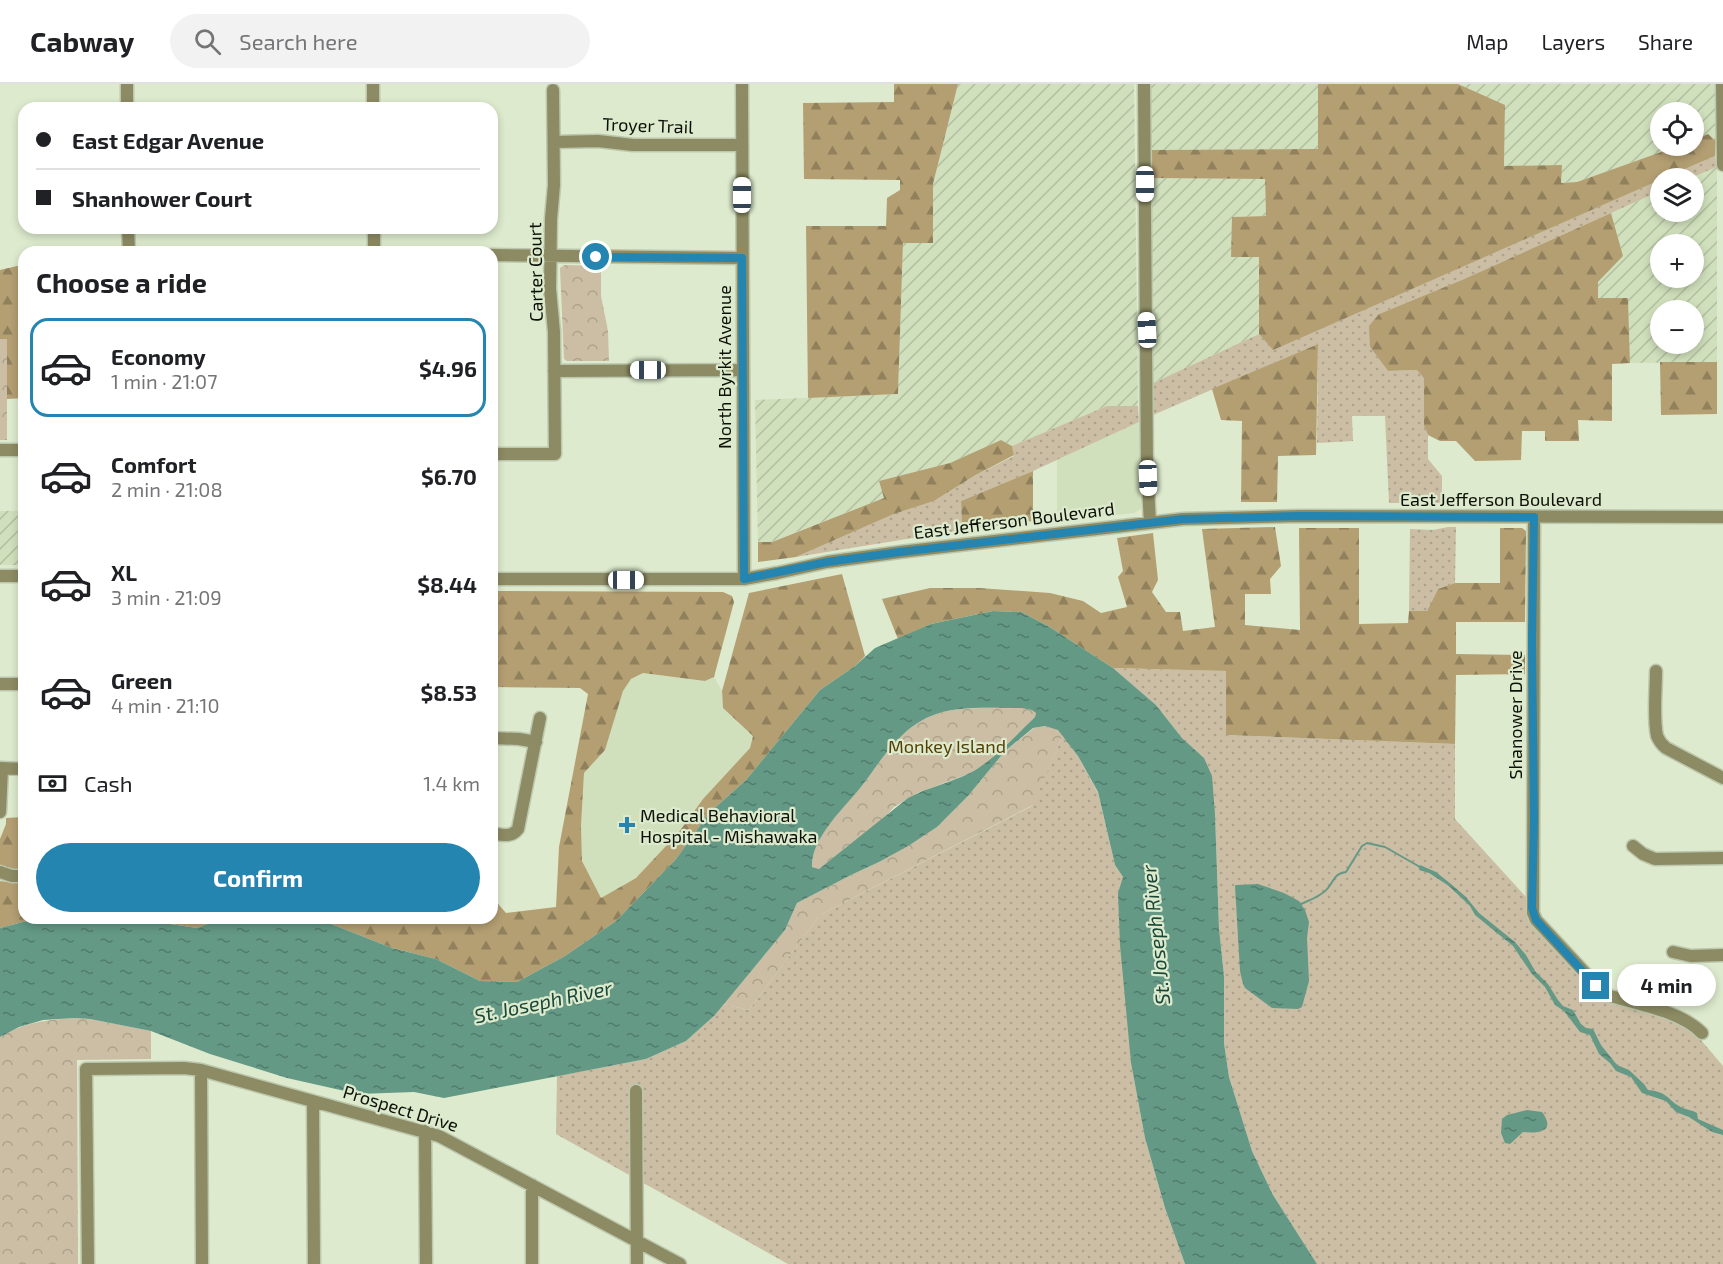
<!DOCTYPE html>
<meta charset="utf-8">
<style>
:root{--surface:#fff;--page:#f2f2f2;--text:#202124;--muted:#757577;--line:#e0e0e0;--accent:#2385b0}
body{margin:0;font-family:"Exo 2",sans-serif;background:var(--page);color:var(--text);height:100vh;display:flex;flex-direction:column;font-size:22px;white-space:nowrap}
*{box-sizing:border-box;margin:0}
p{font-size:20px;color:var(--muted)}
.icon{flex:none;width:33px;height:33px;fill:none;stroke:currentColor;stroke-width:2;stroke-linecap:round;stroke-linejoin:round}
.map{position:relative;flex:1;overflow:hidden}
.sheet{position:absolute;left:18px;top:162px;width:480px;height:678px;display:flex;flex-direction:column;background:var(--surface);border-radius:18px;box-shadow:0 3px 9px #0003}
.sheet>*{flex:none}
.banner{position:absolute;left:18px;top:18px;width:480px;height:132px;border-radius:18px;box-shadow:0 3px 9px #0003;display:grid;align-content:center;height:132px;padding:0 18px;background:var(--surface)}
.tools{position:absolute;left:1650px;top:18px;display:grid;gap:12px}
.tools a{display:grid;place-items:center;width:54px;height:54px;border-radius:50%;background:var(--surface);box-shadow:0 3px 9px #0003;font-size:30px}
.end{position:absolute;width:27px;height:27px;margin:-14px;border:8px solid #2385b0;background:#fff;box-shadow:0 0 0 3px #fff}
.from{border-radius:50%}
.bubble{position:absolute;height:42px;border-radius:21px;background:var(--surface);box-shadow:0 3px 9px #0003;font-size:20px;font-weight:700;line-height:42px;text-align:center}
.car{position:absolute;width:18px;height:36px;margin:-18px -9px;border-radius:8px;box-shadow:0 0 4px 2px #0007;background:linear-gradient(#fff 24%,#345 0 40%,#fff 0 76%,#345 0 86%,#fff 0)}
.banner b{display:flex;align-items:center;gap:21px;height:57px;font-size:22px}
.banner b+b{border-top:2px solid var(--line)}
.banner i{width:15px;height:15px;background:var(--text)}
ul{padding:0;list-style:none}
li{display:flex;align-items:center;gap:18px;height:99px;margin:0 12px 9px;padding:0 6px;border:3px solid transparent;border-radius:18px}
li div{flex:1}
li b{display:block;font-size:22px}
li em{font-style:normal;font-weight:700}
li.on{border-color:var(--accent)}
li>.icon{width:54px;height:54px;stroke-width:1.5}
h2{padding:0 18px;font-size:27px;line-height:72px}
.pay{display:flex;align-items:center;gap:15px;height:66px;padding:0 18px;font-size:22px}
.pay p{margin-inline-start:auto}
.action{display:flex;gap:12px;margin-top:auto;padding:12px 18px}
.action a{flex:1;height:69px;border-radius:36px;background:var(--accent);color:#fff;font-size:24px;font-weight:700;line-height:69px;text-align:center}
header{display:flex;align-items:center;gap:36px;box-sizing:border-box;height:84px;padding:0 30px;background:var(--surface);border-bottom:2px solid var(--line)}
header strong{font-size:28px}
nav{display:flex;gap:33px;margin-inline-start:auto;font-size:21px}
.search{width:420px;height:54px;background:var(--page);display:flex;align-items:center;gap:15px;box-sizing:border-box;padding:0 21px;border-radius:33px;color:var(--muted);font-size:22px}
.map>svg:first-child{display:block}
</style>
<header>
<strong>Cabway</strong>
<div class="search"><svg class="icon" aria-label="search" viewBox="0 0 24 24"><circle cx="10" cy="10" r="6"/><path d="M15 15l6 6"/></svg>Search here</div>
<nav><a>Map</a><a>Layers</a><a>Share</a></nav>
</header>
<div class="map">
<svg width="1723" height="1180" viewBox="0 0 1723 1180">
<defs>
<pattern id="industrial-furrows" width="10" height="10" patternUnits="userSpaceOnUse" patternTransform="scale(1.5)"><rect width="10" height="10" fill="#d0e0bc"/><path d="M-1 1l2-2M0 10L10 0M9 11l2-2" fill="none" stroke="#b1bfa0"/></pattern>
<pattern id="grass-dots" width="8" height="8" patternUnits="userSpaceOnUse" patternTransform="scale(1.5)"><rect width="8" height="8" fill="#cbbea4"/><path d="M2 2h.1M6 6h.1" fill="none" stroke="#ada28c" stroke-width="1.8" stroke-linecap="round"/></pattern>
<pattern id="forest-firs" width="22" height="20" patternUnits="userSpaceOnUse" patternTransform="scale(1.5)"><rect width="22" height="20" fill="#b49f73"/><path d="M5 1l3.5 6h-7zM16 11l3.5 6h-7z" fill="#91805c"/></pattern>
<pattern id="park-crowns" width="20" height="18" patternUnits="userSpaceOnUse" patternTransform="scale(1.5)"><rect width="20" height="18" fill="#cbbea4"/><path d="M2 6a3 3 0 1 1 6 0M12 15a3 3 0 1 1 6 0" fill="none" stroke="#ada28c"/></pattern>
<pattern id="water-ripples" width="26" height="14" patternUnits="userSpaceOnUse" patternTransform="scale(1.5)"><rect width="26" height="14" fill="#649986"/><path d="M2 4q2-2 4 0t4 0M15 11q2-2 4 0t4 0" fill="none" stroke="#517b6c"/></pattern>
</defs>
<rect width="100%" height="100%" fill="#ddeacd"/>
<!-- built -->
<path fill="#d0e0bc" d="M1139,338L1141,425L1134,429L1057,437V376Z
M643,589L705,597L714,593L722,607L723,624L753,652L750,664L703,715L679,748L636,794L601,814L582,777L581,742L584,689L605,666L623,607L631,595Z"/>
<!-- industrial -->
<path fill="url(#industrial-furrows)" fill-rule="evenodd" d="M958,0H1134L1138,322H1107L1012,362L1001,356L950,379L880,397L884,414L771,458H758L755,316L898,310L903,159H933V100Z
M1151,0H1318V65L1151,66Z
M1458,0H1715L1716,57L1708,50L1694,56V28H1660V62H1678L1577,98L1561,99V81L1504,82L1505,22Z
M1717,83V278L1630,279L1628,214H1597L1598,198L1623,172L1611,129L1660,107V128H1694V94H1690ZM1660,160H1694V194H1660ZM1660,226H1694V260H1660Z
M1151,94L1265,95L1266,132L1232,133L1259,172V250L1153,299Z
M0,427H24V481H0Z"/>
<!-- grass -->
<path fill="url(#grass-dots)" d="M1715,72L1717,83L1690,94H1664Z
M1660,96V107L1464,195L1379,230L1370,263L1388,287L1418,286L1424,293V342L1428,351V375L1442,392V419H1389L1385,332H1352L1353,357L1317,359L1318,260L1153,331V299L1259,250L1273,265Z
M1107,322H1138L1139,338L1033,387L961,417L962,446L796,473L894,430L934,417L974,392L1014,372L1012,362Z
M1448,443H1456L1455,499L1438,505L1427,527H1409L1410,445L1433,446Z
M1113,584L1226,587V651L1455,660V735L1526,813L1536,836L1596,902L1645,922L1694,948L1723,982V1180H1317L1273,1111L1252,1067L1229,993L1224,959V892L1219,844L1215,730L1204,674L1182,654L1156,621Z
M1063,651L1078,672L1098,709L1115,781L1123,793L1122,799L1131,979L1145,1054L1165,1124L1185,1180H788L556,1050L557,992L646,975L686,957L714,932L723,920L749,926L820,831L1032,722Z"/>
<!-- forest -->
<path fill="url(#forest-firs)" d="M894,0H958L933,100V159H903L898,310L808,314L806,142H886L887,114L900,106V96L804,95L803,19L894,18Z
M1318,0H1458L1505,21L1504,82L1562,81L1561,99L1577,98L1678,62H1694V56L1708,50L1716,57L1715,72L1664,94H1660V96L1273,266L1259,250V173H1231L1232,133L1266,132L1265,95L1151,94V66L1318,65Z
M1611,129L1623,172L1598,198V214H1628L1630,279L1612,280V337L1578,336L1579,357H1545V347H1522L1521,376L1475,377L1456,357H1440L1428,351L1424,342V294L1417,286L1388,287L1370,263L1369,242L1379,230L1464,195Z
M17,182H24V314L7,315V255H0V186Z
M1318,260L1316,371L1278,372L1277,418H1241L1242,337L1221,336L1212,305Z
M1660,278H1717V330L1661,331Z
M492,290H496V356L493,361H492Z
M1001,356L1012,362L1014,371L974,392L934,417L894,430L796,473L758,478V458H772L884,414L879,397L950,379Z
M1033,387V437L962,446L961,417Z
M1275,443L1281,482L1270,495L1271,510H1245V541L1300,546L1299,444H1359V540L1408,539L1409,527H1427L1438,505L1455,499H1500V444H1522L1526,447L1525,538H1456V570L1525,571V590L1456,591L1455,660L1226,651V587L1113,584L1048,542L1021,528L993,527L931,540L898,555L882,515L930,504H979L1050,509L1083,517L1101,529L1127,523L1118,493L1123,487L1117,454L1153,449L1158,496L1152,508L1166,528H1180L1183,547L1215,543L1202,445Z
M842,490L865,572L855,582L820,606L746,696L709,729L676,775L616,837L565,872L517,898L480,897L436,875L392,864L316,834H492V813L506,829L556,823L559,763L588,610L580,604L492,603V507L723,508L732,512L734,518L714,593L705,597L643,589L631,595L623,607L605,666L584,689L581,742L582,777L601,814L636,794L679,748L703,715L750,664L753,652L723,624L722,607L749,509Z
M24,733V785H8L0,781V755L6,740V734Z
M0,797L15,799L24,798V834H38L0,844Z
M131,834H223L197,844Z"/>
<!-- park -->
<path fill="url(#park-crowns)" d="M564,181L601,182V212L608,247L609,277H567L564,275L560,184Z
M0,255H7V356H0Z
M1021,624L1033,626L1036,629L1035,633L991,676L971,689L917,709L894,723L883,735L819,785L812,783C811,754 843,724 861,703C881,677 899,645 931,632C956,621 994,625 1021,624Z
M1045,642L1058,645L1063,651L1033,721L820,831L749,926L723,920L785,846L797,819L851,791L879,778L937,743L968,712L1005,667L1034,644Z
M75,934L90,935L151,947V975L77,976L78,1180H0V953C25,938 46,936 75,934Z"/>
<!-- water -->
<path fill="url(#water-ripples)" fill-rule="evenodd" d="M993,527L1021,528L1048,542L1113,584L1156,621L1182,654L1204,674L1212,692L1215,730L1219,844L1224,892V959L1229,993L1252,1067L1273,1111L1317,1180H1185L1165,1124L1145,1054L1131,979L1120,861L1118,809L1123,793L1115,781L1098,708L1078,672L1058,646L1045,642L1033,644L1005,667L968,712L937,743L908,762L879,778L851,791L797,819L785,846L714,932L686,957L646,975L444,1014L414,1008L358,1010L287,994L210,970L151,947L90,935L75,934L43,936L19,943L0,953V844L38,834H130L197,844L223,834H316L392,864L436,875L480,897L517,898L565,872L616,837L676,775L709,729L746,696L820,606L855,582L875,564L931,540ZM1021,624L1032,626L1036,629L1035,633C1016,651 993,677 970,689C950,699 928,703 908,714L819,785L812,783C811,754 844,724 861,703C881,677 899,645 931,632C955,621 994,624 1021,624Z
M1420,781L1436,788L1451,800L1466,813L1479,829L1515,858L1526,871L1535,887L1548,900L1558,916L1563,922L1573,926L1581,940L1586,944L1593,945L1601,961L1617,981L1629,986L1644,1000L1648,1006C1670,1008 1668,1018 1683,1024C1688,1026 1692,1026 1697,1029L1698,1035L1723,1046V1051L1712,1048L1689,1033L1676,1028L1666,1017L1642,1009L1631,993L1616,987L1610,979L1599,970L1590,951L1580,948L1564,927L1555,921L1545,903L1532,890L1513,862L1475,831L1470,822L1449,802L1429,789L1419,786Z
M1258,800L1284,809L1299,817L1305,826L1309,838L1307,854L1309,897L1302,923L1298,925L1272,924L1245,904L1243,900L1240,887L1235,802L1236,801Z
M1527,1026L1542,1028C1556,1047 1540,1050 1523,1048L1510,1060L1505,1059L1501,1049L1502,1035L1507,1031Z"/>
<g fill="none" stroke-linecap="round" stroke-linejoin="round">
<!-- stream -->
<path stroke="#649986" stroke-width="2" d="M1301,820C1310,816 1322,812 1328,804C1335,795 1334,790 1346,788L1362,762L1367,759L1385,763L1420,783"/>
<!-- minor casing -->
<g stroke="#bcc7ad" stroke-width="15">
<path id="minor" d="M127,0V24
M373,0V24
M742,0L744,495
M1144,0L1147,384L1150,439
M1722,0L1723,81
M554,58L598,57L633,61H742
M128,144L129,168
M374,144V168
M492,171L742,174
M554,287L742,286
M0,366H24
M492,370H555L554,248L550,205L551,135L554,101L553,6
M1534,433L1533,829L1536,836L1601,906L1610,912C1639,920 1682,928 1702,949
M0,492H24
M492,495H744L777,489L827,478L900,468L1183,435L1300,432L1723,433
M1656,587C1656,607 1653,633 1657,652C1659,657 1661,660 1666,664L1723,694
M0,600H24
M492,654L519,655L536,658
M0,684L24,685
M0,728L2,684
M492,749C502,751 511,754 518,745L540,634
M1633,762L1643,770L1655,775L1723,774
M0,788L12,792H24
M1673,868L1691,872L1723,871
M201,986L202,1180
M636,1007L637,1180
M313,1017L314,1180
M425,1047L426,1180
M532,1101V1180
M88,1180L86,985L184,984L201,986L439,1052L680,1180"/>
</g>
<!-- minor -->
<use href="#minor" stroke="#8c8b63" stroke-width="12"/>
</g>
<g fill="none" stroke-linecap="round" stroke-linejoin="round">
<!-- route -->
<path stroke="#2385b0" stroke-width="8" d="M596,173L742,174L744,495L827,478L900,468L1183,435L1300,432L1534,433L1532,556L1534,735L1532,824L1536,836L1596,902"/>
</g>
<!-- markers -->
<path fill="#2385b0" stroke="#ddeacd" stroke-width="2" d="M624 732h6v6h6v6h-6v6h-6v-6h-6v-6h6z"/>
<g text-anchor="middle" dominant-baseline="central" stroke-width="4.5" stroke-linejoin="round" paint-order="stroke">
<!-- street labels -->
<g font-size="18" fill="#0c1007" stroke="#ddeacd">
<text transform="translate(648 41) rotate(2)">Troyer Trail</text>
<text transform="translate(535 188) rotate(-91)">Carter Court</text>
<text transform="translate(724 283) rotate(-90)">North Byrkit Avenue</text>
<text x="1501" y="415">East Jefferson Boulevard</text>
<text transform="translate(1014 436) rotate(-7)">East Jefferson Boulevard</text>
<text transform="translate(1515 631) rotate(-90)">Shanower Drive</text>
<text transform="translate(401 1024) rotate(17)">Prospect Drive</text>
</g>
<!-- park labels -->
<g font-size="18" fill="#553f04" stroke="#ddeacd">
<text x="947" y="662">Monkey Island</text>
</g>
<!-- poi labels -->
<g font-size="18" fill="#0c1007" stroke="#ddeacd" text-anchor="start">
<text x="640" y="731">Medical Behavioral<tspan x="640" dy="21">Hospital - Mishawaka</tspan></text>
</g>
<!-- water labels -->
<g font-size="20" font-style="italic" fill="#184738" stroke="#ddeacd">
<text transform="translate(1155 851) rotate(-96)">St. Joseph River</text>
<text transform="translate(543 917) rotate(-12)">St. Joseph River</text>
</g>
</g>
</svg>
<div class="tools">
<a><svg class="icon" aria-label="locate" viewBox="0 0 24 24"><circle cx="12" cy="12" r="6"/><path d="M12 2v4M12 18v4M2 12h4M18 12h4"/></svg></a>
<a><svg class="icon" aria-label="layers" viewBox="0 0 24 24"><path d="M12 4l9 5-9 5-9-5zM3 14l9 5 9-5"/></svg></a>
<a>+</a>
<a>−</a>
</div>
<i class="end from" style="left:596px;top:173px"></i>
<i class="end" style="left:1596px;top:902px"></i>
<div class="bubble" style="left:1617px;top:880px;width:99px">4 min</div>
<i class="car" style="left:1145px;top:100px;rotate:180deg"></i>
<i class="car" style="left:742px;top:111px;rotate:0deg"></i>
<i class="car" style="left:1147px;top:246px;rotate:357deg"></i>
<i class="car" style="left:648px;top:286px;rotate:270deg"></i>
<i class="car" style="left:1148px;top:394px;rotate:178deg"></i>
<i class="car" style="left:626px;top:496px;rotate:90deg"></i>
<div class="banner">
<b><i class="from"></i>East Edgar Avenue</b>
<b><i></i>Shanhower Court</b>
</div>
<section class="sheet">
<h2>Choose a ride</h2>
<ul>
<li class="on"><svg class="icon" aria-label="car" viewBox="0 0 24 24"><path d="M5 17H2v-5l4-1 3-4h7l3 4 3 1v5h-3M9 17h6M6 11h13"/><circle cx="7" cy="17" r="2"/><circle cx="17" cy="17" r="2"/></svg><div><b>Economy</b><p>1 min · 21:07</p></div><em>$4.96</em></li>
<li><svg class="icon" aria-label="car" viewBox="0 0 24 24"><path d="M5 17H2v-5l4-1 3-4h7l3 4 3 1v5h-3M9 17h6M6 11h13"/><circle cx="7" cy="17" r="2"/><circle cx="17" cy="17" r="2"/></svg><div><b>Comfort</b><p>2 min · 21:08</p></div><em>$6.70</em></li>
<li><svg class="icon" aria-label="car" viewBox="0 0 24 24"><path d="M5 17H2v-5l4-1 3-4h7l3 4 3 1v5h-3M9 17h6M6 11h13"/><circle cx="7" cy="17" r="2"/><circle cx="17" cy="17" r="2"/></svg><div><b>XL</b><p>3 min · 21:09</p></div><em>$8.44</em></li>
<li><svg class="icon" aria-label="car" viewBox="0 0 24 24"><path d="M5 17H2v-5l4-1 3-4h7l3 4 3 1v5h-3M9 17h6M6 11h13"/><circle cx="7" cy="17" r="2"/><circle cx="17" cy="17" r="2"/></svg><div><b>Green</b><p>4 min · 21:10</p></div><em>$8.53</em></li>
</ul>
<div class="pay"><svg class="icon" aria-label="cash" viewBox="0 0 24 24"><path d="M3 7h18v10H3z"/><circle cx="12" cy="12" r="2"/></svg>Cash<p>1.4 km</p></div>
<div class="action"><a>Confirm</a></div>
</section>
</div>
